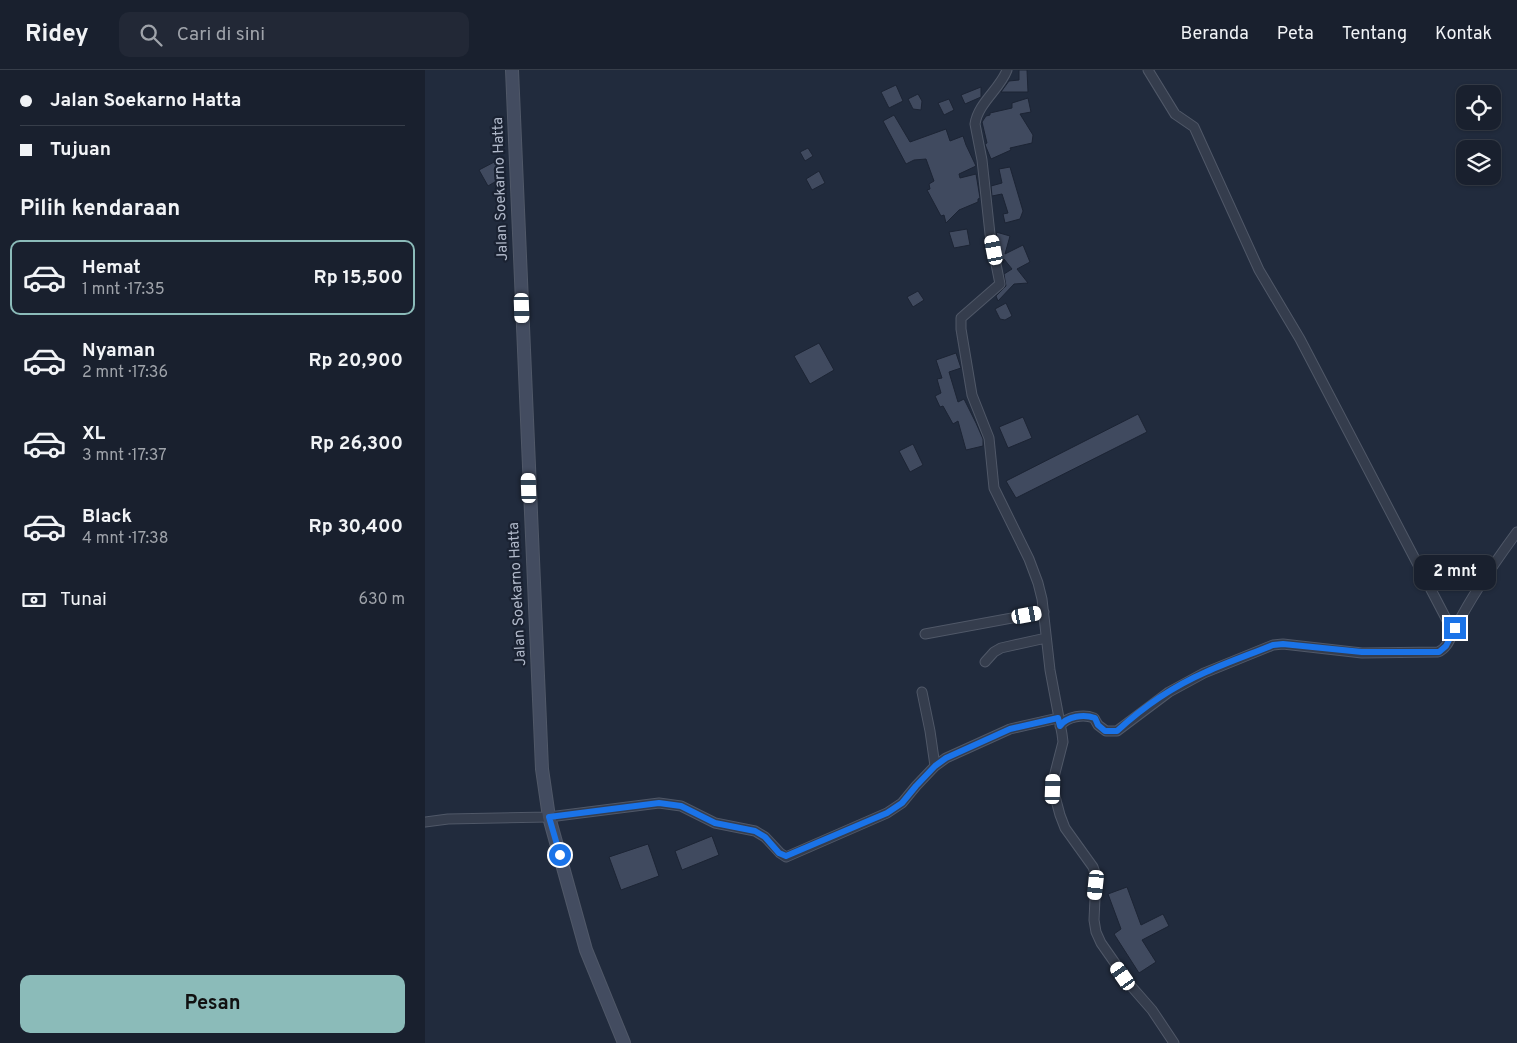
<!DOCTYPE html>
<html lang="id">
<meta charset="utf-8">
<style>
:root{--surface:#19202e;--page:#222836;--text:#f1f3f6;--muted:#9fa3aa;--line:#373e4a;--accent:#8bbbb9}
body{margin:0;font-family:Overpass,sans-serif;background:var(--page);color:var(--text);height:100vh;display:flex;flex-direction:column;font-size:19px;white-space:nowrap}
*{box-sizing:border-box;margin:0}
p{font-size:16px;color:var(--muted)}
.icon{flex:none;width:28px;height:28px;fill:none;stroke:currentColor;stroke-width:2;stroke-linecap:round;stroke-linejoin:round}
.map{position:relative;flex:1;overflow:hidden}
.panel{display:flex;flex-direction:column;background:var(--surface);width:425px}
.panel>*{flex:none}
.guide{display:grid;align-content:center;height:110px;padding:0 20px;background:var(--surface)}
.buttons{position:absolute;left:1031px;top:15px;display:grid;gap:10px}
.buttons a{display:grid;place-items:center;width:45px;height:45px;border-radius:10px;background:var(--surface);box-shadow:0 1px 4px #0004,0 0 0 1px var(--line);font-size:25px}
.end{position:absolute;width:22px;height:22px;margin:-11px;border:6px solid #1a73e8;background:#fff;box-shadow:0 0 0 2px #fff}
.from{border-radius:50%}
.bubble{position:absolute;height:35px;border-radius:10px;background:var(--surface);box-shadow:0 1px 4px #0004,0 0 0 1px var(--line);font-size:16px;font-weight:700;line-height:35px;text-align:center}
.car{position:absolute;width:15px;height:30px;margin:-15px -8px;border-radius:6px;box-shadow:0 0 4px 1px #0007;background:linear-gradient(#fff 24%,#345 0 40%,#fff 0 76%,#345 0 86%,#fff 0)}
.guide b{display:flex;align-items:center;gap:18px;height:48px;font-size:19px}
.guide b+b{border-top:1px solid var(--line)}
.guide i{width:12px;height:12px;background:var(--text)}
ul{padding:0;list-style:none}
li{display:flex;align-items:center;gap:15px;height:75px;margin:0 10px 8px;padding:0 10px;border:2px solid transparent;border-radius:10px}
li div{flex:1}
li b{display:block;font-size:19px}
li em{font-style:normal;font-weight:700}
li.active{border-color:var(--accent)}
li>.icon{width:45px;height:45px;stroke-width:1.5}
h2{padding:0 20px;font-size:22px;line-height:60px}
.pay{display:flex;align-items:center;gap:12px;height:55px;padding:0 20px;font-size:19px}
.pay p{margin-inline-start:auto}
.cta{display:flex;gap:10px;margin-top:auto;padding:10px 20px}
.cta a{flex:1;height:58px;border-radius:10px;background:var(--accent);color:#111;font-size:20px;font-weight:700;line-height:58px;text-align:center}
header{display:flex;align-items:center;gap:30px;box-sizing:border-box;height:70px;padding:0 25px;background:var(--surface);border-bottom:1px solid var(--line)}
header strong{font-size:24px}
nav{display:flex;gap:28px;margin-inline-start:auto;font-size:18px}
.search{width:350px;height:45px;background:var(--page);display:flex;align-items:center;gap:12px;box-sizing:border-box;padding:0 18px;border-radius:10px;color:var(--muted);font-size:19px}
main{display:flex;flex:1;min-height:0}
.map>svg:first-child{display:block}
</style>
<header>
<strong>Ridey</strong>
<div class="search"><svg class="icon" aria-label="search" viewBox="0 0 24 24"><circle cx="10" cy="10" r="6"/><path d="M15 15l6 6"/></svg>Cari di sini</div>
<nav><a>Beranda</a><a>Peta</a><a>Tentang</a><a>Kontak</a></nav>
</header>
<main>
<section class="panel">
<div class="guide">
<b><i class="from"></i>Jalan Soekarno Hatta</b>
<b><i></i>Tujuan</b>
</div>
<h2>Pilih kendaraan</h2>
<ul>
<li class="active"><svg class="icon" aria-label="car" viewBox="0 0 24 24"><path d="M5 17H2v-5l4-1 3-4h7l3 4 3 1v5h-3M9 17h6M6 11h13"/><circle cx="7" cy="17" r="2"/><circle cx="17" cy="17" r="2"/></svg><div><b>Hemat</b><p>1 mnt · 17:35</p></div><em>Rp 15,500</em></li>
<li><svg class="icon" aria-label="car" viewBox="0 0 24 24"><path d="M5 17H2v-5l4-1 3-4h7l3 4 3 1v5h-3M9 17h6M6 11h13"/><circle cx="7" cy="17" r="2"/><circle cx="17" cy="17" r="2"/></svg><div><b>Nyaman</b><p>2 mnt · 17:36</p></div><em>Rp 20,900</em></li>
<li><svg class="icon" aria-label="car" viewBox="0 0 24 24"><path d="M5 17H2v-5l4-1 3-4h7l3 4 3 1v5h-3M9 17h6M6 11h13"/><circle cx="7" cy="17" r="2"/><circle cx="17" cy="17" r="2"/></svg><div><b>XL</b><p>3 mnt · 17:37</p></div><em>Rp 26,300</em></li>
<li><svg class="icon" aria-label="car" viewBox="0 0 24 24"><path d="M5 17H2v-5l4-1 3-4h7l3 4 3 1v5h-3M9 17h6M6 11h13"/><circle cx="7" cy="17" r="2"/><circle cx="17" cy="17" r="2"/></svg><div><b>Black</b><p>4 mnt · 17:38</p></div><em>Rp 30,400</em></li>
</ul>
<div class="pay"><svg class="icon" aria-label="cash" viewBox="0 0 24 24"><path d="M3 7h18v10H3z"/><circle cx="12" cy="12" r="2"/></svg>Tunai<p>630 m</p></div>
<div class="cta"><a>Pesan</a></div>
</section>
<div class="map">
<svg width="1092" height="973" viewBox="0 0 1092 973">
<rect width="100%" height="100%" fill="#212b3d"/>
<!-- building -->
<path fill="#404a5f" stroke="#1c2434" d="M594,0H602L603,22H576L584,11L594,10Z
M471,15L478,31L464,38L456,22Z
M556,17V27L540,34L536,25Z
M493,24L497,31L496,40L488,39L483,29Z
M603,28L606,42L595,44L608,65L607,73L585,78L586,80L566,89L561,77L560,74L562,73L557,52L561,46L565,45V43L587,38V33Z
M524,29L529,40L519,45L513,33Z
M469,45L485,72L521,59L525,71L538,66L541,75L551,96L534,104L535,108L551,104L555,128L553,129V132L534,140L521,153L519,145L516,146L502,120L505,119L504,114L509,111L501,89L489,90L481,94L458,51Z
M383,78L388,86L380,91L375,82Z
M73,90L80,106L63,116L54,100Z
M585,97L598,141L595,149L580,153L578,144L583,143L577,124L567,126L566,116L577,113L574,99Z
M394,101L400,113L387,120L381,109Z
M542,159L545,175L529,178L524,162Z
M571,162L585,166L580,184L598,175L605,192L592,199L603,213L589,214L573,231L571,226L581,216L579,204L587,199L579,189L578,193Z
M493,221L499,230L488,237L482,227Z
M581,233L587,246L580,250L575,249L570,239Z
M394,273L409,300L385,314L369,286Z
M531,283L536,298L524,302L533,332L539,329L551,353L558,369V376L541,380L533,351L528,354L518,336L515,337L510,326L516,323L512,309L517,308L511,290Z
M713,344L722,362L591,428L581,411Z
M598,347L607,368L583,378L574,357Z
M488,374L498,395L485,402L474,381Z
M287,766L294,785L257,800L250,781Z
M223,774L234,806L196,820L184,787Z
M702,817L716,855L738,844L744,856L717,870L731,892L714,903L689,864L696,859L683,824Z"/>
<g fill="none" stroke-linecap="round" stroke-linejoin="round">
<!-- street casing -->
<g stroke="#505868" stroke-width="11">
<path id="street" d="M582,0C575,19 553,33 550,54L557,90L565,164L575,214L536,248V259L547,325L564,368L569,418L604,489L613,513L617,529L625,600L637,664L638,672L629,707L628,719L635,745L640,758L668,797L671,806L669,850L671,862L676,873L706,916L727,940L749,973
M723,0L750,44L769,57L834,200L875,269L1026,558H1030
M500,564L619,542
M560,592L569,582L576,578L621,568
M497,622L505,661L510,696
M635,656C642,646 659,644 669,648L673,655L681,661H692L744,622L779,603L848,575L858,574L937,583L1013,582C1023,578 1026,566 1031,557C1048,523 1070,492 1092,462
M0,752L23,749L124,747L234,733L256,736L290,753L330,761L340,767L355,783L361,787L462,743L477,733L491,716L510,696L521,688L585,659L633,648"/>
</g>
<!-- secondary casing -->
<g stroke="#505868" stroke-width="14">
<path id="secondary" d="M87,0L117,699L124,747L161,880L199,973"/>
</g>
<!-- street -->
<use href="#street" stroke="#353d4d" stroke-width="9"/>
<!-- secondary -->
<use href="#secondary" stroke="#434c60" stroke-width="12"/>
</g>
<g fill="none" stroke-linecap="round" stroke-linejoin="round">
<!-- route -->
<path stroke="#1a73e8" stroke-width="6" d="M135,785L124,747L234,733L256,736L290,753L330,761L340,767L354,783L361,786L462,743L477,733L491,716L510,696L521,688L585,659L633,648L635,656C642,646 659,644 670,648L673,655L680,661H692C717,638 749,616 781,602C803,592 826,584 848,575L858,574L937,582H1014L1021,576L1030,558"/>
</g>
<g text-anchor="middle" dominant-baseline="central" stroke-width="4.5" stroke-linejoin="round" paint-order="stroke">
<!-- street labels -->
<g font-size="15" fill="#b0b8c9" stroke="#1a2232">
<text transform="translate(76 119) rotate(-92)">Jalan Soekarno Hatta</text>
<text transform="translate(93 524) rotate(-93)">Jalan Soekarno Hatta</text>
</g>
</g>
</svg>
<div class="buttons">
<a><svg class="icon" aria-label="locate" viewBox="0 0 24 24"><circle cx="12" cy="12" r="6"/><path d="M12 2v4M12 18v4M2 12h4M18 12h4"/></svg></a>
<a><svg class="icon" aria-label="layers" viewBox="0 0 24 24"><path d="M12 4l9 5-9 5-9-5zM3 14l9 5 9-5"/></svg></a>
</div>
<i class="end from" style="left:135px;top:785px"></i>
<i class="end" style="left:1030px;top:558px"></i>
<div class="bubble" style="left:989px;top:485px;width:82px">2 mnt</div>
<i class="car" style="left:569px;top:180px;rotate:349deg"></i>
<i class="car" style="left:97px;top:238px;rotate:178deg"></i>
<i class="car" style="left:104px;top:418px;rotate:358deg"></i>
<i class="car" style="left:602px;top:545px;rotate:80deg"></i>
<i class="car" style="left:628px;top:719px;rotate:2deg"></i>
<i class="car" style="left:671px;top:815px;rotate:186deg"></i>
<i class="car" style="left:698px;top:906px;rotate:325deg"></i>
</div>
</main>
